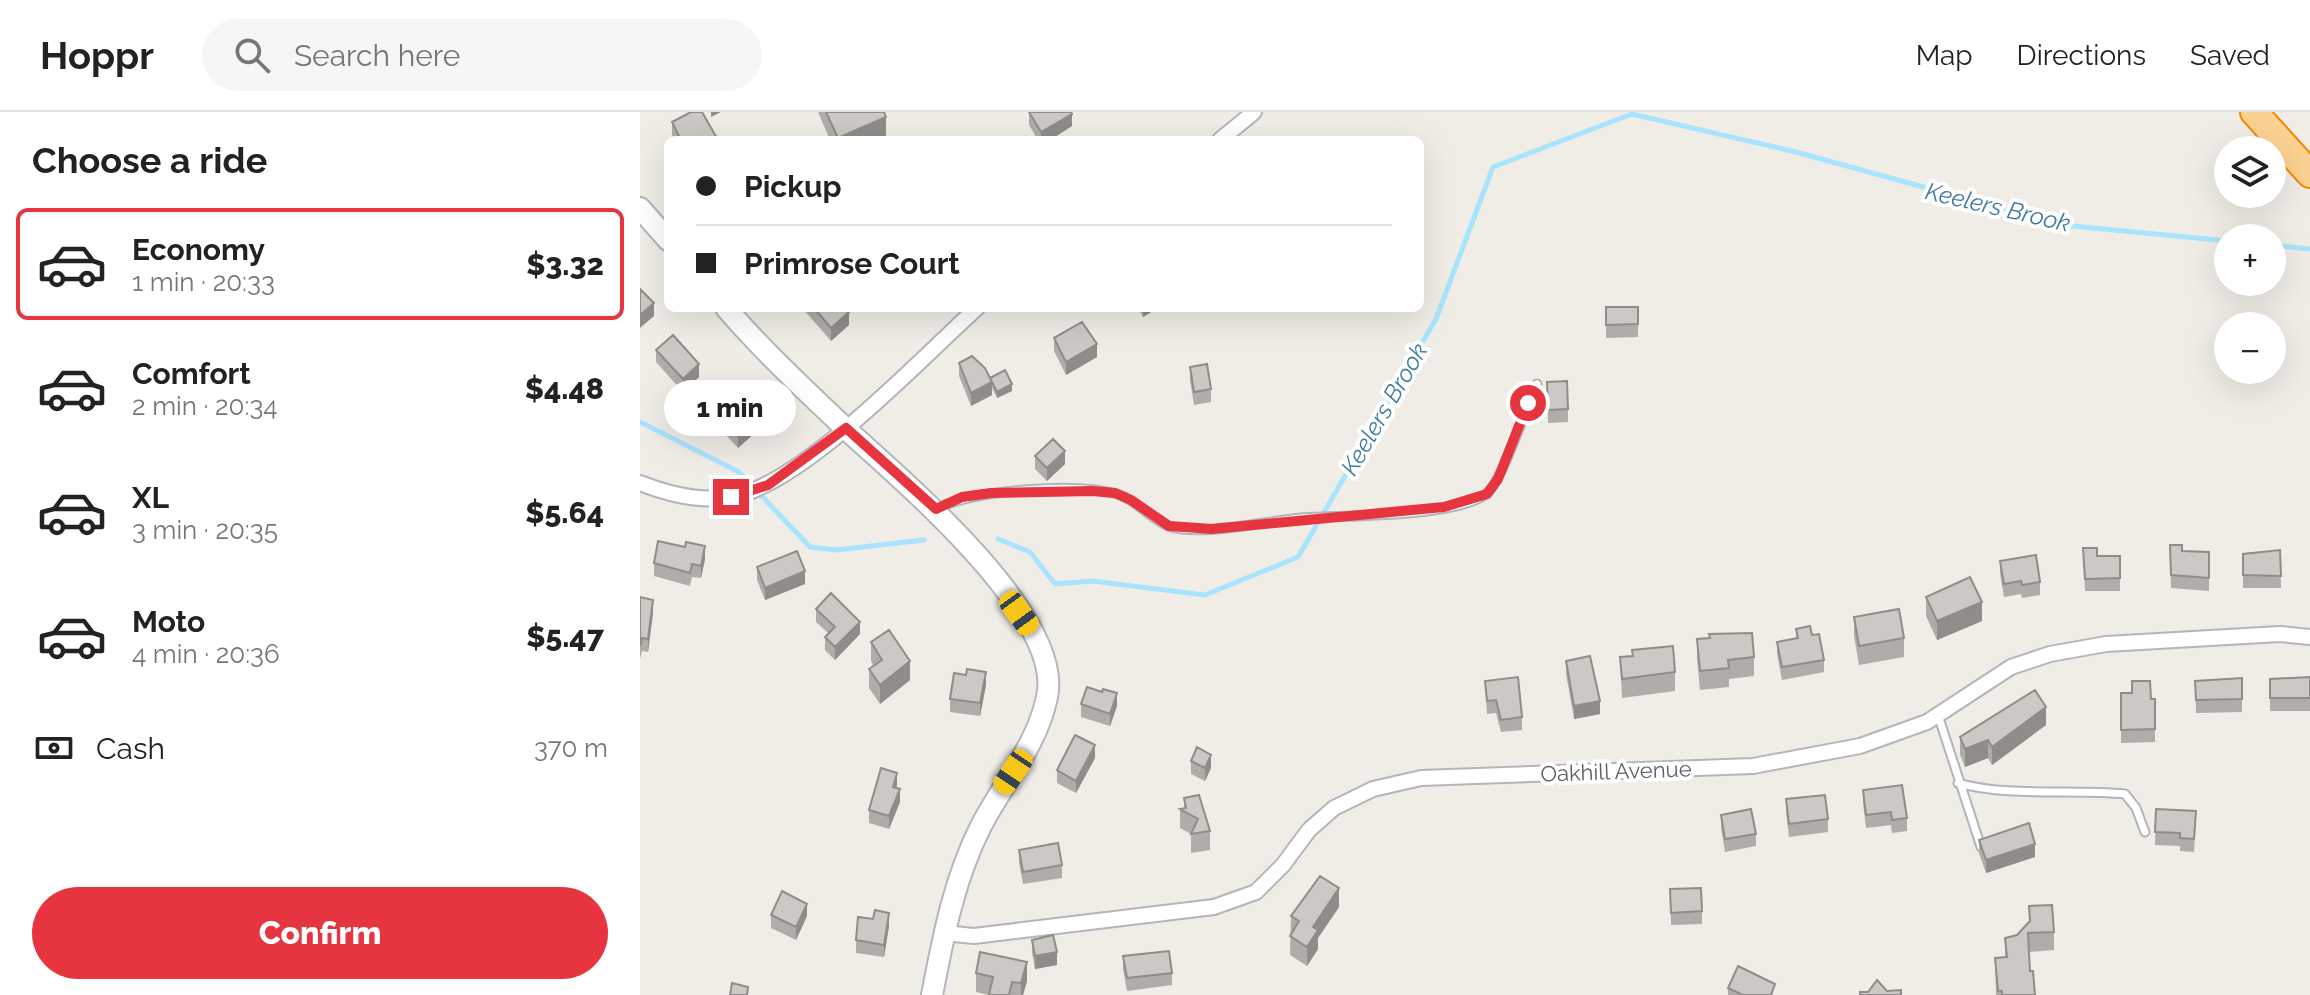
<!DOCTYPE html>
<meta charset="utf-8">
<style>
:root{--surface:#fff;--page:#f6f6f6;--text:#222;--muted:#767676;--line:#e0e0e0;--accent:#e73540}
body{margin:0;font-family:Raleway,sans-serif;background:var(--page);color:var(--text);height:100vh;display:flex;flex-direction:column;font-size:30px;white-space:nowrap}
*{box-sizing:border-box;margin:0}
p{font-size:26px;color:var(--muted)}
.icon{flex:none;width:44px;height:44px;fill:none;stroke:currentColor;stroke-width:2;stroke-linecap:round;stroke-linejoin:round}
.map{position:relative;flex:1;overflow:hidden}
.details{display:flex;flex-direction:column;background:var(--surface);width:640px}
.details>*{flex:none}
.guide{position:absolute;left:24px;top:24px;width:760px;height:176px;border-radius:12px;box-shadow:0 8px 32px #0002;display:grid;align-content:center;height:176px;padding:0 32px;background:var(--surface)}
.controls{position:absolute;left:1574px;top:24px;display:grid;gap:16px}
.controls a{display:grid;place-items:center;width:72px;height:72px;border-radius:50%;background:var(--surface);box-shadow:0 8px 32px #0002;font-size:40px}
.end{position:absolute;width:36px;height:36px;margin:-18px;border:10px solid #e73540;background:#fff;box-shadow:0 0 0 4px #fff}
.from{border-radius:50%}
.bubble{position:absolute;height:56px;border-radius:28px;background:var(--surface);box-shadow:0 8px 32px #0002;font-size:26px;font-weight:800;line-height:56px;text-align:center}
.car{position:absolute;width:24px;height:48px;margin:-24px -12px;border-radius:10px;box-shadow:0 0 6px 2px #0007;background:linear-gradient(#f5c518 24%,#345 0 40%,#f5c518 0 76%,#345 0 86%,#f5c518 0)}
.guide b{display:flex;align-items:center;gap:28px;height:76px;font-size:30px}
.guide b+b{border-top:2px solid var(--line)}
.guide i{width:20px;height:20px;background:var(--text)}
ul{padding:0;list-style:none}
li{display:flex;align-items:center;gap:24px;height:112px;margin:0 16px 12px;padding:0 16px;border:4px solid transparent;border-radius:12px}
li div{flex:1}
li b{display:block;font-size:30px}
li em{font-style:normal;font-weight:800}
li.selected{border-color:var(--accent)}
li>.icon{width:72px;height:72px;stroke-width:1.5}
h2{padding:0 32px;font-size:36px;line-height:96px}
.pay{display:flex;align-items:center;gap:20px;height:88px;padding:0 32px;font-size:30px}
.pay p{margin-inline-start:auto}
.primary-button{display:flex;gap:16px;margin-top:auto;padding:16px 32px}
.primary-button a{flex:1;height:92px;border-radius:48px;background:var(--accent);color:#fff;font-size:32px;font-weight:800;line-height:92px;text-align:center}
header{display:flex;align-items:center;gap:48px;box-sizing:border-box;height:112px;padding:0 40px;background:var(--surface);border-bottom:2px solid var(--line)}
header strong{font-size:38px}
nav{display:flex;gap:44px;margin-inline-start:auto;font-size:28px}
.search{width:560px;height:72px;background:var(--page);display:flex;align-items:center;gap:20px;box-sizing:border-box;padding:0 28px;border-radius:44px;color:var(--muted);font-size:30px}
main{display:flex;flex:1;min-height:0}
.map>svg:first-child{display:block}
</style>
<header>
<strong>Hoppr</strong>
<div class="search"><svg class="icon" aria-label="search" viewBox="0 0 24 24"><circle cx="10" cy="10" r="6"/><path d="M15 15l6 6"/></svg>Search here</div>
<nav><a>Map</a><a>Directions</a><a>Saved</a></nav>
</header>
<main>
<section class="details">
<h2>Choose a ride</h2>
<ul>
<li class="selected"><svg class="icon" aria-label="car" viewBox="0 0 24 24"><path d="M5 17H2v-5l4-1 3-4h7l3 4 3 1v5h-3M9 17h6M6 11h13"/><circle cx="7" cy="17" r="2"/><circle cx="17" cy="17" r="2"/></svg><div><b>Economy</b><p>1 min · 20:33</p></div><em>$3.32</em></li>
<li><svg class="icon" aria-label="car" viewBox="0 0 24 24"><path d="M5 17H2v-5l4-1 3-4h7l3 4 3 1v5h-3M9 17h6M6 11h13"/><circle cx="7" cy="17" r="2"/><circle cx="17" cy="17" r="2"/></svg><div><b>Comfort</b><p>2 min · 20:34</p></div><em>$4.48</em></li>
<li><svg class="icon" aria-label="car" viewBox="0 0 24 24"><path d="M5 17H2v-5l4-1 3-4h7l3 4 3 1v5h-3M9 17h6M6 11h13"/><circle cx="7" cy="17" r="2"/><circle cx="17" cy="17" r="2"/></svg><div><b>XL</b><p>3 min · 20:35</p></div><em>$5.64</em></li>
<li><svg class="icon" aria-label="car" viewBox="0 0 24 24"><path d="M5 17H2v-5l4-1 3-4h7l3 4 3 1v5h-3M9 17h6M6 11h13"/><circle cx="7" cy="17" r="2"/><circle cx="17" cy="17" r="2"/></svg><div><b>Moto</b><p>4 min · 20:36</p></div><em>$5.47</em></li>
</ul>
<div class="pay"><svg class="icon" aria-label="cash" viewBox="0 0 24 24"><path d="M3 7h18v10H3z"/><circle cx="12" cy="12" r="2"/></svg>Cash<p>370 m</p></div>
<div class="primary-button"><a>Confirm</a></div>
</section>
<div class="map">
<svg width="1670" height="883" viewBox="0 0 1670 883">
<rect width="100%" height="100%" fill="#f0ede7"/>
<g fill="none" stroke-linecap="round" stroke-linejoin="round">
<!-- stream -->
<path stroke="#a9e4fe" stroke-width="5" d="M1632,133L1670,137
M0,310L99,360L170,435L196,438L284,428
M358,427L390,440L415,472L452,469L565,483L658,445L796,207L853,55L992,2L1156,40L1422,113L1588,129"/>
<!-- lane casing -->
<g stroke="#b2b5b9" stroke-width="11">
<path id="lane" d="M298,396C336,378 435,370 477,382C497,388 509,406 528,414C558,425 627,409 661,406C702,403 815,406 846,382C862,370 886,294 897,272
M1298,603L1341,735
M1318,671C1366,685 1433,677 1485,682L1496,696L1505,720"/>
</g>
<!-- street casing -->
<g stroke="#b2b5b9" stroke-width="18">
<path id="street" d="M580,28L614,0
M0,371C28,382 61,390 90,385C161,375 281,246 337,196
M304,821L334,824L574,795L616,780L643,753L669,718L694,696L733,677L781,666L1113,654L1220,634L1287,610L1371,555L1410,542L1466,532L1640,522L1670,525"/>
</g>
<!-- secondary casing -->
<g stroke="#b3b7bb" stroke-width="24">
<path id="secondary" d="M0,96L28,128
M86,196C123,239 165,278 206,317C261,368 425,504 407,585C397,634 363,671 341,714C314,767 303,826 292,883"/>
</g>
<!-- highway casing -->
<g stroke="#f38703" stroke-width="30">
<path id="highway" d="M1614,0L1670,62"/>
</g>
<!-- lane -->
<use href="#lane" stroke="#fff" stroke-width="7"/>
<!-- street -->
<use href="#street" stroke="#fff" stroke-width="14"/>
<!-- secondary -->
<use href="#secondary" stroke="#fff" stroke-width="20"/>
<!-- highway -->
<use href="#highway" stroke="#fcd292" stroke-width="26"/>
</g>
<!-- wall -->
<path fill="#afaca9" d="M178,0H244L246,24L237,28H190Z
M389,0L432,14L410,28H398L389,13Z
M32,10L78,28H35L32,23Z
M966,195H998V225L966,226Z
M164,196H206L209,213L191,229L164,198Z
M498,196H518L503,205Z
M414,226L457,245L426,263L414,239Z
M16,238L59,265L43,280L16,250Z
M319,251L350,266L372,279L357,286L352,276V283L331,294L319,264Z
M550,255L571,277V290L554,293L550,268Z
M907,270L928,297V310L908,311Z
M69,292L116,320L98,336L69,305Z
M395,344L425,352L407,369L395,357Z
M1530,433L1542,439L1569,440V479L1531,476Z
M45,435L65,447L61,466L52,465L50,474L14,464V451Z
M1443,436L1457,444H1480V479H1445Z
M1640,438L1641,476H1603V442Z
M1360,449L1400,470V483L1382,486L1381,482L1364,485L1360,461Z
M117,455L165,472L125,488L117,468Z
M0,485L13,501L8,540L2,539L0,547Z
M1286,485L1342,509L1297,528L1286,504Z
M176,497L220,522L195,548L185,538V525L189,522L176,510Z
M1214,505L1264,526V545L1219,553L1214,524Z
M1156,517L1172,523L1184,548V560L1142,568L1137,542V530L1156,526Z
M1057,527L1114,545V564L1089,567V575L1060,578L1057,546Z
M231,530L270,568L240,592L229,576V557L233,553L231,549Z
M980,545L1035,560V579L982,586Z
M926,549L960,602L934,607L926,562Z
M1670,565V599H1630V567Z
M1602,566V600L1556,601L1555,569Z
M845,569L882,605V618L861,620L856,601L847,602Z
M346,573L340,604L310,600V587Z
M462,580L477,594L470,614L441,605V592Z
M1481,581H1492L1511,587H1515V630L1481,631Z
M1406,613L1352,653L1348,646L1325,655L1320,643V625Z
M455,646L436,681L417,671V658Z
M551,649L571,656L565,669L551,662Z
M257,673L256,676L260,690L249,717L229,711V698Z
M1223,678L1267,706V719L1252,721L1251,713L1226,716L1223,691Z
M544,686L570,719V738L551,741V722L540,716V697L544,696Z
M1146,687L1188,707V720L1149,725L1146,700Z
M1516,697L1556,699L1554,740L1540,739V734L1515,733Z
M1081,703L1116,722V734L1085,740L1081,716Z
M1339,728L1395,745L1346,761L1339,741Z
M379,738L422,753V766L383,772L379,751Z
M1030,777L1062,799V812L1031,813Z
M1389,794L1414,820V838L1389,840L1390,859L1395,883H1356L1355,846L1365,845V826L1377,823L1389,810Z
M699,795L678,826V837L667,854L650,843L651,804Z
M131,803L167,804L156,828L131,816Z
M249,814L244,845L216,841V828Z
M392,828L417,853L395,857L392,841Z
M483,844L532,861V873L487,879L483,857Z
M336,861L387,869L383,883H349L336,880Z
M1088,876L1135,883H1088Z"/>
<!-- shaded-wall -->
<path fill="#8f8c89" d="M71,0H81L71,5Z
M432,2V14L410,28H401V20Z
M246,5V24L237,28H198V26Z
M14,191V204L0,216V203Z
M503,196H518L503,205Z
M209,200V213L191,229V216Z
M457,232V245L426,263V250Z
M59,252V265L43,280V267Z
M352,270V283L331,294V281Z
M372,272V279L357,286V280Z
M116,308V320L98,336V324Z
M425,339V352L407,369V356Z
M65,434V447L61,466V454Z
M165,459V472L125,488V476Z
M13,488V501L8,540V527Z
M1342,490V509L1297,528V509Z
M220,510V522L195,548V535Z
M270,549V568L240,592V573Z
M346,560V573L340,604V591Z
M477,581V594L470,614V602Z
M960,589V602L934,607V594Z
M1406,595V613L1352,653V635Z
M1348,628V646L1325,655V637Z
M455,633V646L436,681V669Z
M571,643V656L565,669V656Z
M257,661V673L253,688V675Z
M260,677V690L249,717V704Z
M1395,732V745L1346,761V748Z
M699,776V795L678,826V837L667,854V835L673,815Z
M167,792V804L156,828V815Z
M249,801V814L244,845V833Z
M417,840V853L395,857V844Z
M387,850V869L383,883H381V871Z"/>
<!-- building -->
<path fill="#ccc8c4" stroke="#8f8c89" stroke-width="2" d="M51,0H62L78,28H41L32,10Z
M186,0H244L246,5L198,26Z
M389,0H431L432,2L401,20Z
M0,177L14,191L0,203Z
M966,195H998V212L966,213Z
M174,196H206L209,200L191,216Z
M442,210L457,232L426,250L414,226Z
M33,223L59,252L43,267L16,238Z
M332,244L345,256L352,270L331,281L319,251Z
M567,252L571,277L554,280L550,255Z
M365,258L372,272L357,280L350,266Z
M927,269L928,297L908,298L907,270Z
M87,276L116,308L98,324L69,292Z
M413,327L425,339L407,356L395,344Z
M18,429L45,435L46,430L65,434L61,454L52,452L50,461L14,451Z
M1530,433H1542V439L1569,440V466L1531,463Z
M1443,436H1457V444H1480V466L1445,467Z
M1640,438L1641,464L1603,463V442Z
M157,439L165,459L125,476L117,455Z
M1396,443L1400,470L1382,473L1381,469L1364,472L1360,449Z
M1330,465L1342,490L1297,509L1286,485Z
M191,481L220,510L195,535L185,525L195,515L176,497Z
M0,485L13,488L8,527L2,526L0,534Z
M1259,497L1264,526L1219,534L1214,505Z
M1170,514L1172,523L1179,522L1184,548L1142,555L1137,530L1158,526L1156,517Z
M249,518L270,549L240,573L229,557L242,548L231,530Z
M1112,521L1114,545L1088,548L1089,556L1060,559L1057,527L1070,526L1069,522Z
M1033,534L1035,560L982,567L980,545L993,544L992,538Z
M950,544L960,589L934,594L926,549Z
M327,557L346,560L340,591L310,587L314,561L326,563Z
M878,565L882,605L861,608L856,588L847,589L845,569Z
M1670,565V586H1630V567Z
M1602,566V587L1556,588L1555,569Z
M1492,569H1510L1511,587H1515V617L1481,618V581H1492Z
M447,575L462,580L463,577L477,581L470,602L441,592Z
M1395,578L1406,595L1352,635L1348,628L1325,637L1320,625Z
M435,623L455,633L436,669L417,658Z
M557,635L571,643L565,656L551,649Z
M241,656L257,661L253,675L260,677L249,704L229,698Z
M1262,673L1267,706L1252,708L1251,700L1226,703L1223,678Z
M559,683L570,719L551,722L558,707L540,697L546,696L544,686Z
M1185,683L1188,707L1149,712L1146,687Z
M1111,697L1116,722L1085,727L1081,703Z
M1516,697L1556,699L1554,727L1540,726V721L1515,720Z
M1389,711L1395,732L1346,748L1339,728Z
M418,731L422,753L383,760L379,738Z
M680,764L699,776L673,815L678,818L667,835L650,824L659,809L651,804Z
M1061,776L1062,799L1031,801L1030,777Z
M142,779L167,792L156,815L131,803Z
M1412,793L1414,820L1388,821L1390,859H1393L1395,883H1362V879H1358L1355,846L1367,845L1365,826L1377,823L1390,809L1389,794Z
M235,798L249,801L244,833L216,828L218,805L233,807Z
M413,823L417,840L395,844L392,828Z
M529,839L532,861L487,866L483,844Z
M340,840L387,850L381,871L372,870L369,883H349L353,865L336,861Z
M1098,854L1135,872L1131,883H1103L1088,876Z
M1237,868L1247,879L1261,878V883H1220V880H1228Z
M92,871L108,875L107,883H90Z"/>
<g fill="none" stroke-linecap="round" stroke-linejoin="round">
<!-- route -->
<path stroke="#e73540" stroke-width="10" d="M91,385L128,373L206,316L296,397L322,385L351,381L452,379L475,381L491,388L529,414L572,417L804,395L847,382L858,367L888,291"/>
</g>
<g text-anchor="middle" dominant-baseline="central" stroke-width="8" stroke-linejoin="round" paint-order="stroke">
<!-- street labels -->
<g font-size="22" fill="#5e6367" stroke="#fff">
<text transform="translate(976 659) rotate(-2)">Oakhill Avenue</text>
</g>
<!-- water labels -->
<g font-size="24" font-style="italic" fill="#3f7b9f" stroke="#fff">
<text transform="translate(1358 95) rotate(13)">Keelers Brook</text>
<text transform="translate(744 297) rotate(-60)">Keelers Brook</text>
</g>
</g>
</svg>
<div class="controls">
<a><svg class="icon" aria-label="layers" viewBox="0 0 24 24"><path d="M12 4l9 5-9 5-9-5zM3 14l9 5 9-5"/></svg></a>
<a>+</a>
<a>−</a>
</div>
<i class="end from" style="left:888px;top:291px"></i>
<i class="end" style="left:91px;top:385px"></i>
<div class="bubble" style="left:24px;top:268px;width:132px">1 min</div>
<i class="car" style="left:379px;top:501px;rotate:144deg"></i>
<i class="car" style="left:373px;top:660px;rotate:214deg"></i>
<div class="guide">
<b><i class="from"></i>Pickup</b>
<b><i></i>Primrose Court</b>
</div>
</div>
</main>
